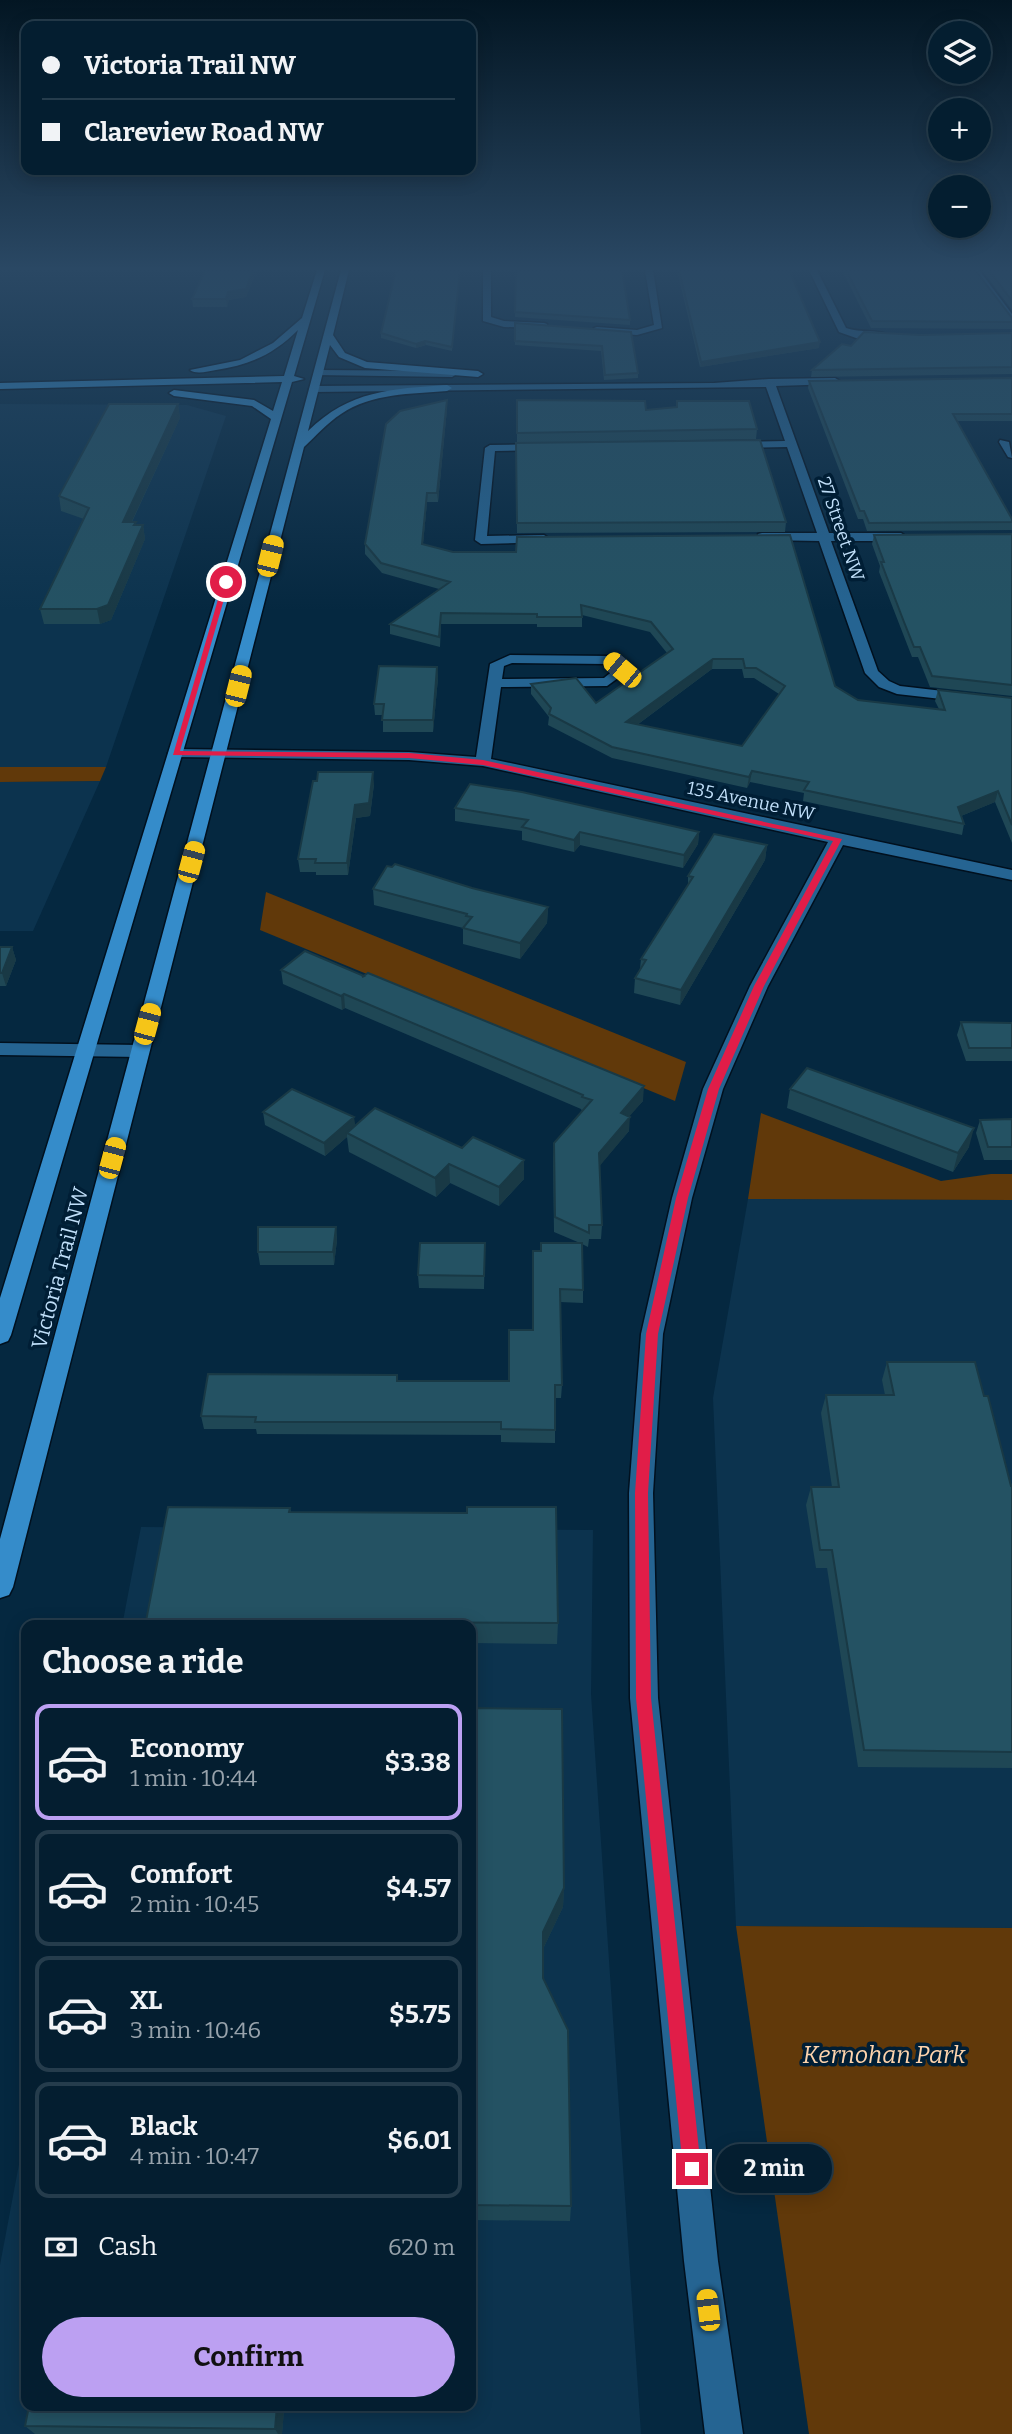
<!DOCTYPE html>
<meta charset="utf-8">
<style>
:root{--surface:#041e30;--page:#0d2738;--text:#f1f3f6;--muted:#97a2ab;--line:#253c4c;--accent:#bca0f2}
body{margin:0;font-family:Bitter,serif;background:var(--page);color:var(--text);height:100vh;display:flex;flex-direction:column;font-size:26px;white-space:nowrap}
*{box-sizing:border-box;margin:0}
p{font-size:23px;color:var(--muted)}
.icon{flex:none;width:38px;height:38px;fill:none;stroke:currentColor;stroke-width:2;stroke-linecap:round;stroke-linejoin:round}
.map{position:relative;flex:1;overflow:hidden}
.panel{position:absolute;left:21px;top:1620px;width:455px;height:791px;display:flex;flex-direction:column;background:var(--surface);border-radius:14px;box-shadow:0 4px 18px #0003,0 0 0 2px var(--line)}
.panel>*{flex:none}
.guide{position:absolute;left:21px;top:21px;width:455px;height:154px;border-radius:14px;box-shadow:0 4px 18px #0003,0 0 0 2px var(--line);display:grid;align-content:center;height:154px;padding:0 21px;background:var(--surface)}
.fabs{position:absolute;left:928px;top:21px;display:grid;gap:14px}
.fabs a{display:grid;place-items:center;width:63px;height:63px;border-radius:50%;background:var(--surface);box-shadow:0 4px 18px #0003,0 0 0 2px var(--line);font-size:35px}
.end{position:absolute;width:32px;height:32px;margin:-16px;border:9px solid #e11d48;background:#fff;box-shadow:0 0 0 4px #fff}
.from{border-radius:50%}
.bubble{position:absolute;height:49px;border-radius:24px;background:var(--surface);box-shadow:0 4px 18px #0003,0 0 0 2px var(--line);font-size:23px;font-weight:700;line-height:49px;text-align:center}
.car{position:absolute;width:21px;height:42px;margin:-21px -10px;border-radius:9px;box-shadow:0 0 5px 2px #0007;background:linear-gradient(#f5c518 24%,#345 0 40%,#f5c518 0 76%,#345 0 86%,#f5c518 0)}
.guide b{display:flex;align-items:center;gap:24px;height:66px;font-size:26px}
.guide b+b{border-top:2px solid var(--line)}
.guide i{width:18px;height:18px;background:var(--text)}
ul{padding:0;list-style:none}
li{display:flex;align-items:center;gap:21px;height:116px;margin:0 14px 10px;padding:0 7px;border:4px solid var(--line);border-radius:14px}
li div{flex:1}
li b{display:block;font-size:26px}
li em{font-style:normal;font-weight:700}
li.on{border-color:var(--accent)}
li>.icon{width:63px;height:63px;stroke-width:1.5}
h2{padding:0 21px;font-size:32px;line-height:84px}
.pay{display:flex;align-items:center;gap:18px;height:77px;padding:0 21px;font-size:26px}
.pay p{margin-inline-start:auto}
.cta{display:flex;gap:14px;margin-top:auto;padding:14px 21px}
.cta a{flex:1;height:80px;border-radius:42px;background:var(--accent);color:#111;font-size:28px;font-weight:700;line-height:80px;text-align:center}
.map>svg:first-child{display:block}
</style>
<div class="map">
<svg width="1012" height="2434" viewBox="0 0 1012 2434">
<rect width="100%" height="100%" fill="#052840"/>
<!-- built -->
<path fill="#0c334e" d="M0,404L187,405L226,416L106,767H0Z
M100,781L33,931H0V782Z
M748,1199L1012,1200V1928L736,1926L713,1398Z
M141,1527L593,1530L591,1694L641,2434H0V2265L26,2127V2406H471V1626H122Z"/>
<!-- green -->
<path fill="#61390a" d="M0,767H106L100,781L0,782Z
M266,892L686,1062L675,1101L260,930Z
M761,1113L941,1181L991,1174H1012V1200L748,1199Z
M736,1926L1012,1928V2434H809Z"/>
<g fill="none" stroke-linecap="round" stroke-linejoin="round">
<!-- minor casing -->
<g stroke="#01101e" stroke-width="3">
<path id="minor" d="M483,270H491V317L504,321L544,323L547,324V328L504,327L483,321Z
M645,270H653L662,328L637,335L594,332V328L597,327L637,330L654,325Z
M809,270H817L846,328C860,333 879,329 892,336L890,338H856L839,332Z
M971,270H979L1012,314V323Z
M318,370L452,371L457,374L452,377L315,375V371Z
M769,379L835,378L840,381L835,384L776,386L829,533H901L907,537L901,541H831L878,671L889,681L900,686L1012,699V707L897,694L879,687L865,673L819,541L758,540V534L762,533H817L787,447L733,448L728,445L733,442L785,441L766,387L314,392L309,389L314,386L714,383Z
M1000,440L1009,442L1012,458L1008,457L999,442Z
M490,445L544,444L549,447L544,450L495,451L487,536L544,535L550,539L548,542L481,544L475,540L485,448Z
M510,655L610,656L629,670L607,686L501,687L491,759L1012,870V880L843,845L768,986L723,1089L692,1198L663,1334L653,1493L658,1698L718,2261L743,2434H705L684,2261L630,1698L629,1493L641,1334L672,1198L703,1089L750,986L828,842L483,766L409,760L175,757L168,753L175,749L409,752L476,757L490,664ZM512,663L607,664L614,670L604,678L502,679L504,666Z
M0,1043L140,1045L149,1051L140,1057L0,1055Z"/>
</g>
<!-- major casing -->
<g stroke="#01101e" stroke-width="3">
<path id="major" d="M317,270H325L294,376L304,379L292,382L11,1335L8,1341L0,1344V1298L271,419L252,406L174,396L169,393L174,390L254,400L273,411L282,382L0,389V383L284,376L298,330C274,354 250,365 216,370C208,371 197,375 190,370L240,360L273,343L302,318Z
M341,270H349L333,335L345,353L367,362L478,371L483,374L478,377L365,368L339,357L330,345L308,431C350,390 391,389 447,385L452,388L447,391C411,394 372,393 341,414C327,423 316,436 304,447L13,1587L9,1595L0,1598V1539Z"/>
</g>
<!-- minor -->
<use href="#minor" fill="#256492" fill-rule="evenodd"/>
<!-- major -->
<use href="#major" fill="#358cca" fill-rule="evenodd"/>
</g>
<!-- wall -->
<path fill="#1f4755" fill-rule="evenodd" d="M205,270H257L246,297L229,300L227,307H193L192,299Z
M460,270L452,351L426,345L416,348L381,338V333Z
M516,270L630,320V325L515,317Z
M677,270H789L819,348L700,367Z
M842,270H975L1012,318V329L871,328Z
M982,270H1012V310Z
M515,323L631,332L638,373V378L604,380L601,351L515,345Z
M1012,333V374L811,377L812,370L851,346L920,335Z
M1012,378V421H957L1012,519V530L867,531L863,519H858L808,388L809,381Z
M447,400V409L438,502H427L423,544L453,552L835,686L858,700L939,709L935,701L938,690L1012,698V843L995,802L961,816L964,824L962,835L803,801L804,793L750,782L747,788L612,758L548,725L549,717L531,694V684L596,703L667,653L650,632L582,615V627H537V624H441L440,647L390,634V624L439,589L382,573L365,554V544ZM712,669H742L744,678H754L779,694L742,746L637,725Z
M517,400L646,410L677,407V401L757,429L756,439L517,443Z
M178,404L180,418L132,522H136V525H143L145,539L111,620L100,624H44L40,609L84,519L61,511L59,496Z
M516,443L786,522L785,532L517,533Z
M1012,534V696L930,687L918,657H912L879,572L880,566L872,544L874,535Z
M437,667L438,678L433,732H383V715H375L374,704Z
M374,784L370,816L356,818L348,875H316V872H300L298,859Z
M455,808L699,832L698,844L683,868L580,845L574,852L522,840V831L455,821Z
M767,845L765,860L680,1005L634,993L635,978L640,969L641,959L688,885V876Z
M472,888L548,907L547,923L520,959L463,944V928L374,905L373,889Z
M0,947H12L16,960L6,986H0Z
M281,970L643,1101L629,1116V1131L599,1166L602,1225L601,1239H589L588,1247L582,1244L583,1290V1303L560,1302L562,1385L561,1398H555V1443L501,1442V1435L257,1434L256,1429H204L201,1416L397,1375L398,1381H509L533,1330L541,1251L580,1243L554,1232L553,1157L554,1143L582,1111L581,1109L345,1008L342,1010L283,984Z
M961,1022L1012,1023V1061H966L957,1035Z
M790,1089L969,1147L953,1172L787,1108Z
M263,1112L355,1126L524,1160V1179L499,1206L450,1183L436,1197L349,1152L347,1137L325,1156L265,1125Z
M1012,1119V1160H984L976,1133L980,1120Z
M336,1227L337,1240L334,1265H260L258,1252Z
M485,1243L484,1289L419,1288L418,1275Z
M887,1362L984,1396L1012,1486V1768L858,1767L827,1568H816L806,1505L811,1487H832L821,1413L826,1395H885L882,1380Z
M290,1508L291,1512L558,1623L557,1644L471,1643V1626H148L146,1621Z
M471,1708L564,1888L563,1907L543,1949V1978L571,2206L570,2221L471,2220Z
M29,2406H281L284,2410L282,2434H35L25,2426Z"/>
<!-- shaded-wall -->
<path fill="#193945" d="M253,270H257L246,297L229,300L227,307L226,299L228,292Z
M425,341L426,345L416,348V344Z
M820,342L819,348L700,367L701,362Z
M447,400V409L438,502L437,493Z
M178,404L180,418L125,536L123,522Z
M427,493V502L422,553V544Z
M136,522L138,535L143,525L145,539L111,620L100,624L97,609Z
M713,659L712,669L626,733V722Z
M437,667L438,678L433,732V720Z
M752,771L750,782L747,788L749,777Z
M373,772L374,784L370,816L356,818L348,875L347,863L355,805Z
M998,791L995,802L956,818L958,807Z
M580,832V845L574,852V840Z
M699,832L698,844L683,868L684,855Z
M767,845L765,860L680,1005L681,990Z
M548,907L547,923L520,959V943Z
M12,947L16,960L6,986L2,973Z
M344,994L345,1008L342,1010L341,996Z
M644,1086L643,1101L620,1127L621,1113Z
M354,1117L356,1130L347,1133V1137L325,1156L324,1143Z
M630,1117L629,1131L598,1168L599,1153Z
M974,1128L969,1147L953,1172L958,1153Z
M524,1160V1179L499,1206V1187Z
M449,1164L450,1183L436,1197L435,1178Z
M336,1227L337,1240L334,1265L333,1252Z
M564,1888L563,1907L542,1951L543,1932Z
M277,2406H281L284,2410L282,2434H278L275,2429Z"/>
<!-- building -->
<path fill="#245263" stroke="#193945" stroke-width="2" fill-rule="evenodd" d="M205,270H253L246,289L228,292L226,299H192Z
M396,270H460L452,347L425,341L416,344L381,333Z
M516,270H622L630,320L515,312Z
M679,270H789L820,342L701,362Z
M846,270H975L1012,318V322L872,321Z
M989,270H1012V301Z
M515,323L631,332L638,373L605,375L602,346L515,341Z
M864,332L920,335L1012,333V367L812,370L842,344L851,346Z
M1012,378V414H953L1012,519V522L869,523L864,511H860L809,381Z
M447,400L437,493H427L422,544L453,552H516L517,537L790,535L835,686L858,700L945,710L938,690L1012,698V825L998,791L958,807L964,824L804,790L809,782L752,771L749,777L612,747L549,714L551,708L531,684L576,678L596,703L673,649L651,622L581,605L582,617H537V614L441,613L439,637L390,624L450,582L381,563L365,544L386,424L400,411ZM713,659H743L745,668H756L785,686L742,746L626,722Z
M517,400L645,401L646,410L677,407V401H749L757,429L517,433Z
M109,404H178L123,522H136L134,525H143L108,605L97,609H40L89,508L59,496Z
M760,440L786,522L517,523L516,443Z
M1012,534V685L932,676L920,647H914L904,622L881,562H884L874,535Z
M379,666L437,667L433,720H382L384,704H374Z
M318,772H373L369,803L355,805L347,863H315L316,859H298L313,781H317Z
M470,784L522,792L699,832L684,855L580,832L574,840L522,827L528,820L455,808Z
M714,834L767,845L681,990L635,978L646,960L641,959L693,877L688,876Z
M395,864L472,888L548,907L520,943L463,928L472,917L466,916L467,914L373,889L387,866L392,867Z
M0,947H12L2,973H0Z
M305,951L364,976L362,977L368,973L644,1086L621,1113L630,1117L599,1153L602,1225H589V1233L555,1217L554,1143L592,1100L582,1097L583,1095L344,994L341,996L281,970Z
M961,1022L1012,1023V1048H969Z
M807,1068L974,1128L958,1153L790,1089Z
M292,1089L354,1117L324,1143L263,1112Z
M375,1108L462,1148L473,1137L524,1160L499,1187L449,1164L435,1178L347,1133Z
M1012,1119V1147H988L980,1120Z
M258,1227H336L333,1252H258Z
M420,1243H485L484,1276L418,1275Z
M541,1243H582L583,1290L560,1289L562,1385H555V1430L501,1429V1422H255L256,1417L201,1416L208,1374L397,1375V1381H509V1330H533V1251H541Z
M887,1362H975L984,1396H988L1011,1486H1012V1752L864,1750L832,1550H820L811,1487H839L826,1395H894Z
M168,1507L290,1508L289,1512L467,1513V1507H556L558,1623L146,1621Z
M471,1708L562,1709L564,1888L543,1932V1978L568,2030L571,2206L471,2205Z
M29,2406H277L275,2429L25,2426Z"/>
<!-- sky -->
<linearGradient id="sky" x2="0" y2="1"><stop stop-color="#031623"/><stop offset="0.44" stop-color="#2a4864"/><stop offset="1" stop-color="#2a4864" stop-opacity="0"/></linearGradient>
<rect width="1012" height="611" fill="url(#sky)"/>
<!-- route -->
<path fill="#e11d48" d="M226,579L229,582L180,751L409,753L483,760L842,839L764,986L719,1089L688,1198L658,1334L648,1493L651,1698L701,2169L699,2175L692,2178L686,2175L683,2169L636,1698L635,1493L646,1334L676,1198L708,1089L754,986L833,841L483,765L409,758L173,755L223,582Z"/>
<g text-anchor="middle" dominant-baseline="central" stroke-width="7" stroke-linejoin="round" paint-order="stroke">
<!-- far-street labels -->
<g font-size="18" fill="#c0dff9" stroke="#001e35">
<text transform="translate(841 529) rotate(71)">27 Street NW</text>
<text transform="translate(751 801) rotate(12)">135 Avenue NW</text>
</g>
<!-- street labels -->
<g font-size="21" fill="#c0dff9" stroke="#001e35">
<text transform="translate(60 1268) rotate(-75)">Victoria Trail NW</text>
</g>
<!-- near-park labels -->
<g font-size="24" font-style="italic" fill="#fdd3ac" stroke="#001e35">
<text x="884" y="2055">Kernohan Park</text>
</g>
</g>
</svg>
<div class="fabs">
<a><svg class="icon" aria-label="layers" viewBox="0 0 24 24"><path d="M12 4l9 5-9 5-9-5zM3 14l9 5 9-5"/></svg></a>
<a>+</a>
<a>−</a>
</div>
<i class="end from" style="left:226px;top:582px"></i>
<i class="end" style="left:692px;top:2169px"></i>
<div class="bubble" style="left:716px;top:2144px;width:116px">2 min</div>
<i class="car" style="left:270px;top:556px;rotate:14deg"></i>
<i class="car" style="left:622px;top:670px;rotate:310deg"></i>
<i class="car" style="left:238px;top:686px;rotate:14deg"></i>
<i class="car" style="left:191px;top:862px;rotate:15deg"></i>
<i class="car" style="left:147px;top:1024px;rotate:15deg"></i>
<i class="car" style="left:112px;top:1158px;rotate:15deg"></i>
<i class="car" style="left:708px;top:2310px;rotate:353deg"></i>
<div class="guide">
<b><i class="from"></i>Victoria Trail NW</b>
<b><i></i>Clareview Road NW</b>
</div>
<section class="panel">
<h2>Choose a ride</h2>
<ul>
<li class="on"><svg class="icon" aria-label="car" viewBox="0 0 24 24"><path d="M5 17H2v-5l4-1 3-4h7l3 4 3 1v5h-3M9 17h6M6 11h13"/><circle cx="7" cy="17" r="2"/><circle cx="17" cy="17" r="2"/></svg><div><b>Economy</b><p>1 min · 10:44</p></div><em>$3.38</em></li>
<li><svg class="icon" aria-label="car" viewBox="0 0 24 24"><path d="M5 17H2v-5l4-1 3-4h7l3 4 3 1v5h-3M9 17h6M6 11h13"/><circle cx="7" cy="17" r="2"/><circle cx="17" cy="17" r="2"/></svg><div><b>Comfort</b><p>2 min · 10:45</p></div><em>$4.57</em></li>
<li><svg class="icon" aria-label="car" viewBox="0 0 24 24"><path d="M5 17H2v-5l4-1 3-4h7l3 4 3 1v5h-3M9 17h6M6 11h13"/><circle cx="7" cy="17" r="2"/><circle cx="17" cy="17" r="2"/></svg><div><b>XL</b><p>3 min · 10:46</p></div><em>$5.75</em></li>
<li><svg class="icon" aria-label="car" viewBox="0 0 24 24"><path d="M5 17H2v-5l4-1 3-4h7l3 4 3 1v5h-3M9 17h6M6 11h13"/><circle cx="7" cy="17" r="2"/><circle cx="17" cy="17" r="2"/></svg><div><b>Black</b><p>4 min · 10:47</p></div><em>$6.01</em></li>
</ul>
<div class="pay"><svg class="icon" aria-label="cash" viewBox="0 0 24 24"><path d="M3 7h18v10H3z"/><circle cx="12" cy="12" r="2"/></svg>Cash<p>620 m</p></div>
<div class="cta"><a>Confirm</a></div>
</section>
</div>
